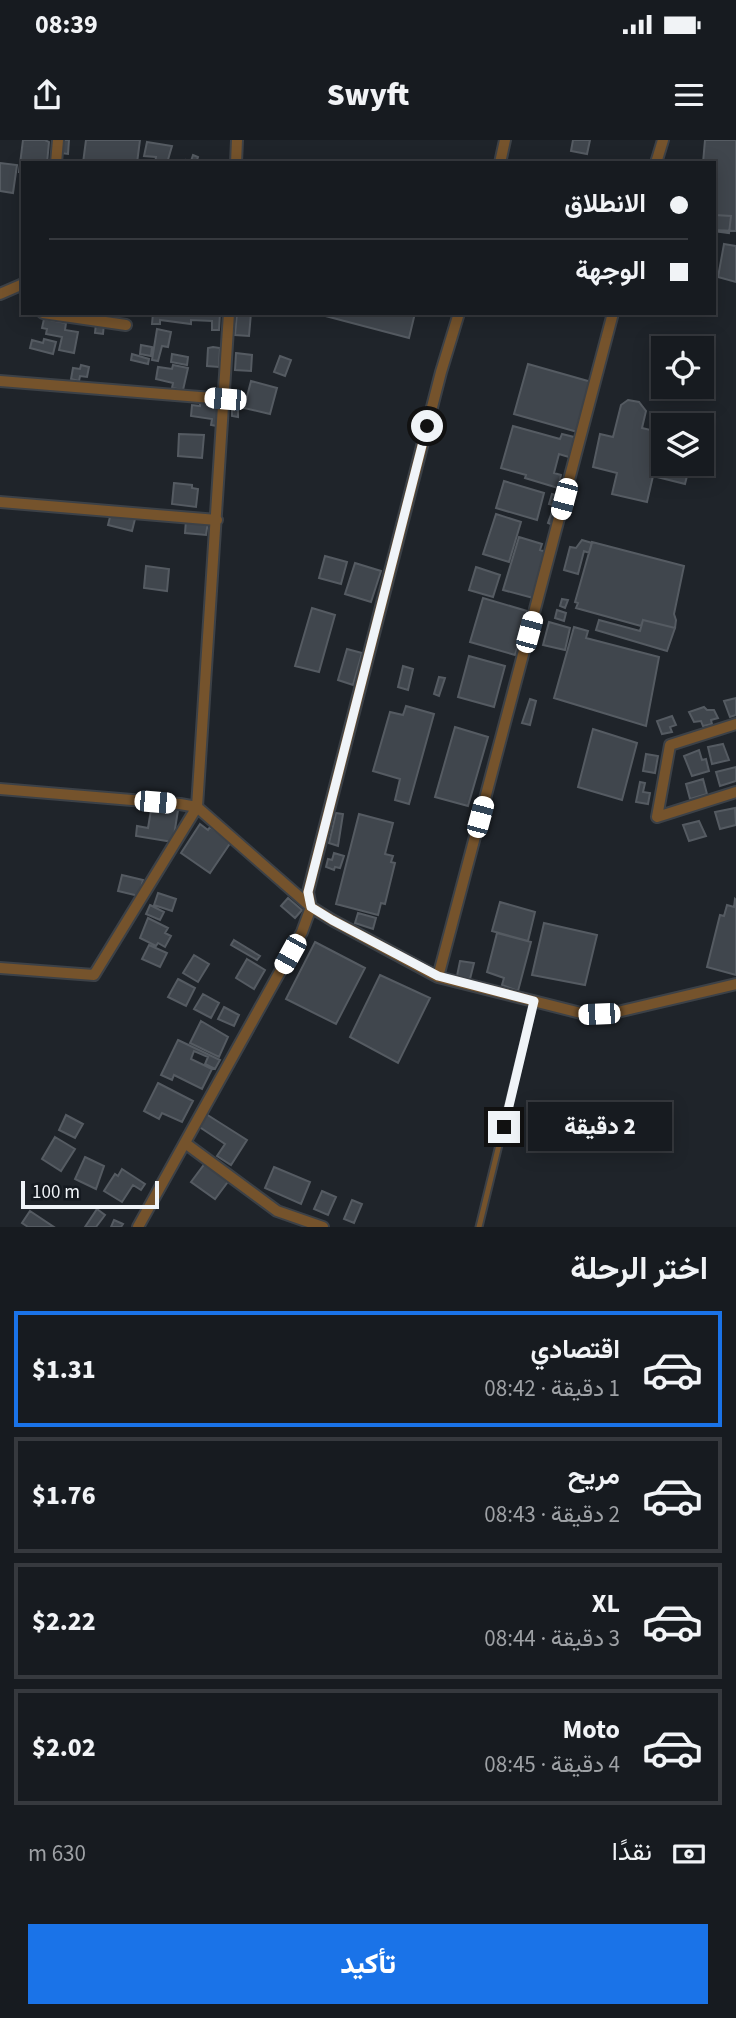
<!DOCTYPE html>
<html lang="ar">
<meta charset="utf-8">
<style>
:root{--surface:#171b20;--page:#202429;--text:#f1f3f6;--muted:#9ea1a5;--line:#36393e;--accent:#1a73e8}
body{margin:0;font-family:"Source Sans 3",Vazirmatn,sans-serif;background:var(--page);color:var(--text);direction:rtl;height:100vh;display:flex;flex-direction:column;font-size:26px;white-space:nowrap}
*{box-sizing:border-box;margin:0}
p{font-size:23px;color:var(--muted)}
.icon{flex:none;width:38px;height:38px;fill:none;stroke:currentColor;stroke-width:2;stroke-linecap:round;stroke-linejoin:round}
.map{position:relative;height:1087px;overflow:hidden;direction:ltr}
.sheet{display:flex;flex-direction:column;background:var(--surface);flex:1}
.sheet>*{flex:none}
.hud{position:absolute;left:21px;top:21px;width:695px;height:154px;border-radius:0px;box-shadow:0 4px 18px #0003,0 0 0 2px var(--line);direction:rtl;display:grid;align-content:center;height:154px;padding:0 28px;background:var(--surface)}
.fabs{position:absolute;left:651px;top:196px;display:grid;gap:14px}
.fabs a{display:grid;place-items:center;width:63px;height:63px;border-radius:0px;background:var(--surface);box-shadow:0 4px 18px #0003,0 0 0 2px var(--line);font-size:35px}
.scale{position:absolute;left:21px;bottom:18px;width:138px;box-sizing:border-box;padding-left:7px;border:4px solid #f0f4f8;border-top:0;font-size:19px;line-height:24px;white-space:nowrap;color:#f0f4f8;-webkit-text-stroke:5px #151a20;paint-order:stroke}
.end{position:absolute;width:32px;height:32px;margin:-16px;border:9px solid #f0f4f8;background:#111;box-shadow:0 0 0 4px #111}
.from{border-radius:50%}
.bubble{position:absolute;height:49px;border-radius:0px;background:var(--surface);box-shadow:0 4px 18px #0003,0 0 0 2px var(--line);font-size:23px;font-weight:800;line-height:49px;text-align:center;direction:rtl}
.car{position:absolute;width:21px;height:42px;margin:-21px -10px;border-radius:9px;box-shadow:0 0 5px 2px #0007;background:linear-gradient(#fff 24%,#345 0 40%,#fff 0 76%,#345 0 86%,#fff 0)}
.hud b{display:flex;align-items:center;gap:24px;height:66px;font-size:26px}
.hud b+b{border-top:2px solid var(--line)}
.hud i{width:18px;height:18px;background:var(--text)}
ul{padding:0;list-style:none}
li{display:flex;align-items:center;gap:21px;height:116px;margin:0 14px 10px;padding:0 14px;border:4px solid var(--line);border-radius:0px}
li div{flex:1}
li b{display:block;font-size:26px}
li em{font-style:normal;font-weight:800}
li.selected{border-color:var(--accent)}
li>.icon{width:63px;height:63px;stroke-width:1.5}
h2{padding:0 28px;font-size:32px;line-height:84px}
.pay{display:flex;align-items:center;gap:18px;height:77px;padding:0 28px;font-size:26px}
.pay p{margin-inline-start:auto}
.cta{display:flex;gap:14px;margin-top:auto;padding:14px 28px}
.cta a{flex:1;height:80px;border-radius:0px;background:var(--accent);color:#fff;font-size:28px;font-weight:800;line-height:80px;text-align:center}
.status{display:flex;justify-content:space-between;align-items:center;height:49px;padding:0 35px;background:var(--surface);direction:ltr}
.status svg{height:19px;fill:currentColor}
header{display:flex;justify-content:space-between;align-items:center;height:91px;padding:0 28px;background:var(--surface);font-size:32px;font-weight:800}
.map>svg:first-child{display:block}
</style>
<div class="status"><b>08:39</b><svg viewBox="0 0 49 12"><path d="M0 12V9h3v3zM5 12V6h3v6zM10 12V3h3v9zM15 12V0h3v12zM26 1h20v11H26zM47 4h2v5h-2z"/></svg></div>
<header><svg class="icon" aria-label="menu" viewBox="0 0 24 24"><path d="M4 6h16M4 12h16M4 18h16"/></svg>Swyft<svg class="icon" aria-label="share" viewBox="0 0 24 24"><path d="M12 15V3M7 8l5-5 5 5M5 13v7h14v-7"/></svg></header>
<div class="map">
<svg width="736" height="1087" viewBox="0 0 736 1087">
<rect width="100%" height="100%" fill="#1f242a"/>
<!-- building -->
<path fill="#40464d" stroke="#555b62" stroke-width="2" d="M23,0H45L49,2L47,23H23V32H19Z
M61,0H69L68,14L60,13Z
M86,0H140L137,23H83Z
M573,0H590L587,14L571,11Z
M705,0H736V91L714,90V23H703Z
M147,2L172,6L167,23H155L156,17L144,16Z
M193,15L198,17L196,23H185L186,20L191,21Z
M0,23L17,25L13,53L0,51Z
M714,57H717L715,75L731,76L729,93L714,91Z
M724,104L736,106V142L718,137Z
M153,173H220L219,190H212V181L191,180V184L160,180V184H152Z
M237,173H251L249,196L235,195Z
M314,173H415L409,198Z
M44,179L66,183L65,190L78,192L74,213L59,210L62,197L46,194L47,189L42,188Z
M96,183L104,184L103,194L95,193Z
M157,189L171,192L168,207L162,206L158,221L152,220Z
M44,199L56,202L53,214L30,208L32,200L43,203Z
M141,205L152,207L151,216L140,214Z
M213,207L220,208L219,227L207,226L208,208Z
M236,213L252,215L251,231L235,230Z
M132,214L149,219L148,224L131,220Z
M172,214L188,217L187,225L171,222Z
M280,216L291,220L285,236L274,232Z
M528,224L595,243L581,293L514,274Z
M81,225L89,227L87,237L80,236L79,241L71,239L73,228L80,229Z
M173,225L188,228L183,250L172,248L173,243L156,239L158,227L172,229Z
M702,238L713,241L710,254L697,250L698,247H702Z
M251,241L277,248L270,274L244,268Z
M628,260L639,262L646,271L642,288L663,293V324H690L685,344L653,336L647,362L612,354L617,333L593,327L600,294L613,297L621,265Z
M200,261L220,264L217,286L211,285L212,279L191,276L192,265L200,266Z
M232,268H238V277L232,276Z
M513,286L560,299L562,294L578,298L572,318L559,314L554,333L561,335L558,348L525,338L526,335L501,328Z
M179,294L204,295L202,318L178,316Z
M504,341L544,353L537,380L496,368Z
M174,343L192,345V348L198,349L196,367L172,364Z
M552,354L564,357L561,367L549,364Z
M553,369L560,371L555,386L548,383Z
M111,373L135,379L132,391L108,385Z
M496,374L521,382L509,422L483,414Z
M186,380L208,382L206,395L185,393Z
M519,397L542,404L540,410L550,413L537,459L503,450Z
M582,400L592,403L589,413L584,411L578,434L564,430L570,407L576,408Z
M592,402L684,426L674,474L676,480L675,488L643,480L641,486L576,468L578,463L575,462Z
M325,416L347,422L341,444L319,438Z
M355,423L381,431L371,462L345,454Z
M146,426L169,429L167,451L144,448Z
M476,427L500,435L493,457L469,450Z
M483,458L527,471L515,515L470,502Z
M562,459L568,460L565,468L560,466Z
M312,468L335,475L319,532L295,526Z
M557,470L566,473L564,481L555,478Z
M599,480L640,491L643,480L675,488L667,511L596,490Z
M549,482L570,488L565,510L543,505Z
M574,487L588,491L586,498L659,517L646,586L554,558Z
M347,509L362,513L353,545L338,540Z
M469,516L505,526L494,567L458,557Z
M403,526L413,529L408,550L398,547Z
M439,537L445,538L439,556L434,554Z
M736,558V575L730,577L724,561Z
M530,559L536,561L530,585L522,583Z
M406,566L434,574L409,664L395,660L400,639L373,631L390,572L403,575Z
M704,567L707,570H714L718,578L711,580L712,584L703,586L701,581L694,582L689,572Z
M672,576L676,585L670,587L672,592L662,594L657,581Z
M455,587L488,597L468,666L435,657Z
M593,589L637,603L622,660L578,647Z
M723,604L729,620L712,624L708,607Z
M699,610L702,620L706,619L709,631L692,636L684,616Z
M646,614L658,616L655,633L643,631Z
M736,627V641L720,646L716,632Z
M703,639L707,654L690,659L686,644Z
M640,642L645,643L643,652L650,653L648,664L636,662Z
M168,668L178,670L173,702L136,696L137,686L148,688L151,670L168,673Z
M735,668L736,685L720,689L715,672Z
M336,673L343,674L338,706L329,703Z
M359,674L393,683L385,714L393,716L391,722L395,723L385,764L381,763L378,775L336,764Z
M699,681L706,696L689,701L683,685Z
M200,684L208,690L210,687L231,702L210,733L181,713Z
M334,713L344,716L340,728L335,727L334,730L326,727L328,719L332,720Z
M122,735L143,740L139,756L118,751Z
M158,753L176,759L172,771L154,765Z
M288,758L302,770L295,778L281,766Z
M735,759L736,760V835L707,827L720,775L724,776L727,765L734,767Z
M500,762L535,772L528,801L492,791Z
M150,765L164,772L160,780L146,774Z
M358,773L376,778L373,789L355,783Z
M148,778L168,788L165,793L171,796L165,807L158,803L156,806L140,798Z
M544,783L597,795L585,845L532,835Z
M497,793L531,802L518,851L502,845L504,838L487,832Z
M234,800L260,816L257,820L231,805Z
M315,802L365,828L336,884L286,859Z
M149,805L167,813L160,827L142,819Z
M194,815L209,824L198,842L183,833Z
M247,819L265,830L254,849L236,838Z
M460,821L474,823L470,839L457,836Z
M380,835L430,858L398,923L350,897Z
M178,839L195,848L186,866L168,857Z
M203,854L219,863L211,878L194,869Z
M224,867L239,875L234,886L218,879Z
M201,881L228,897L219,917L190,903Z
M178,900L220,920L215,929L205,924L208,917L194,911L191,919L212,929L202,949L174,935L172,940L161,935Z
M158,943L193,961L182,982L162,973L159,979L144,971Z
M206,974L247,1000L231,1025L217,1016L225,1004L198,986Z
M66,975L83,984L75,998L59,990Z
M55,997L75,1009L61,1031L42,1019Z
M85,1017L104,1026L96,1049L75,1039Z
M206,1022L230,1039L215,1059L191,1042Z
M274,1027L310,1042L301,1064L265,1048Z
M122,1029L145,1044L141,1050L133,1045L122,1062L104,1051L115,1034L118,1036Z
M322,1051L336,1057L328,1075L314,1069Z
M352,1060L362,1064L354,1083L344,1079Z
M97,1069L105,1075L96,1087H85Z
M30,1071L54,1087H28L22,1083Z
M114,1080L123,1084L121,1087H111Z"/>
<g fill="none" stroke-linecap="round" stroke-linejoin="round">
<!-- service casing -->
<g stroke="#3c4147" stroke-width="9">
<path id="service" d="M479,1087L534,861"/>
</g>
<!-- minor casing -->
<g stroke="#3c4147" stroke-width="14">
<path id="minor" d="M56,23L58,0
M236,23L237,0
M500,23L505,0
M656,23L663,0
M0,154L23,144
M43,173L126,185
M0,241L225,259
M0,362L217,380
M736,584L670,605L657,677L736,652
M0,649L180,664L197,667L311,767L332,780L438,837L585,874L613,873L736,844
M0,828L94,835L197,667L229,173
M438,837L613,173
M185,1003L277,1071L323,1087
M138,1087L302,792L311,767L308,752L441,232L459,173"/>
</g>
<!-- service -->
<use href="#service" stroke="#75532c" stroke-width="5"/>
<!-- minor -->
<use href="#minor" stroke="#75532c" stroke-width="10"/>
</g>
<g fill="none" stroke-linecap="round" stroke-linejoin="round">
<!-- route -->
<path stroke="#f0f4f8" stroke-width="9" d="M427,286L308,752L311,767L332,780L438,836L534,861L504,987"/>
</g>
</svg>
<div class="fabs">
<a><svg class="icon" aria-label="locate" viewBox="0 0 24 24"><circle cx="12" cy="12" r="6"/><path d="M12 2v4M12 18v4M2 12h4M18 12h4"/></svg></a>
<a><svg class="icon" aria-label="layers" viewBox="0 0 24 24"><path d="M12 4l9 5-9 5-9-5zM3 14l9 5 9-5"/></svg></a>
</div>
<div class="scale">100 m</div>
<i class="end from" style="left:427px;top:286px"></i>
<i class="end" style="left:504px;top:987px"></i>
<div class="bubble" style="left:528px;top:962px;width:144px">2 دقيقة</div>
<i class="car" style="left:225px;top:259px;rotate:275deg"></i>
<i class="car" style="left:564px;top:359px;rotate:195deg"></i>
<i class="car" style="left:529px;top:492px;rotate:15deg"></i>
<i class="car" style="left:155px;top:662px;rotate:95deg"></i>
<i class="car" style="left:480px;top:677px;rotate:15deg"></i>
<i class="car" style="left:290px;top:814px;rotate:209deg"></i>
<i class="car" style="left:599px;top:874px;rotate:268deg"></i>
<div class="hud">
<b><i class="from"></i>الانطلاق</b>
<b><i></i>الوجهة</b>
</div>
</div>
<section class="sheet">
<h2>اختر الرحلة</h2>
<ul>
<li class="selected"><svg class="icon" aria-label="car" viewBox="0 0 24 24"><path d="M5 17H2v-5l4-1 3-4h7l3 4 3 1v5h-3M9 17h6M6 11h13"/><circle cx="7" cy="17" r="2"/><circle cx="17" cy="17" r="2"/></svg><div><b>اقتصادي</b><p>1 دقيقة · 08:42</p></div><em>$1.31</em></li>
<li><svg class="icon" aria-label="car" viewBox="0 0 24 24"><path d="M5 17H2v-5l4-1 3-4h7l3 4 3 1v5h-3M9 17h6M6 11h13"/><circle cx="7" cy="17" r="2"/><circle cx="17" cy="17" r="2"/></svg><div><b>مريح</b><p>2 دقيقة · 08:43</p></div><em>$1.76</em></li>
<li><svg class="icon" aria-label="car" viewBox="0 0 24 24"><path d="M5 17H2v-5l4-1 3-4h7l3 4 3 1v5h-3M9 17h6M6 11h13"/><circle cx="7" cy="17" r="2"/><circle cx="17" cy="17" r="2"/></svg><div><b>XL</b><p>3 دقيقة · 08:44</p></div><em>$2.22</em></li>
<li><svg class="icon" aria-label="car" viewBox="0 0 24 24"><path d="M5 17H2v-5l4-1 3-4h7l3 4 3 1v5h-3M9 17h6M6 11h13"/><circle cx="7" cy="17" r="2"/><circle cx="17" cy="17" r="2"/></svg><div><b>Moto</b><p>4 دقيقة · 08:45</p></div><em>$2.02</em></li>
</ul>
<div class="pay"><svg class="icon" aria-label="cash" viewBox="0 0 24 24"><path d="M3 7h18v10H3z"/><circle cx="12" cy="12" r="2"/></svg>نقدًا<p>630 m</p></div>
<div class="cta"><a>تأكيد</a></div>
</section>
